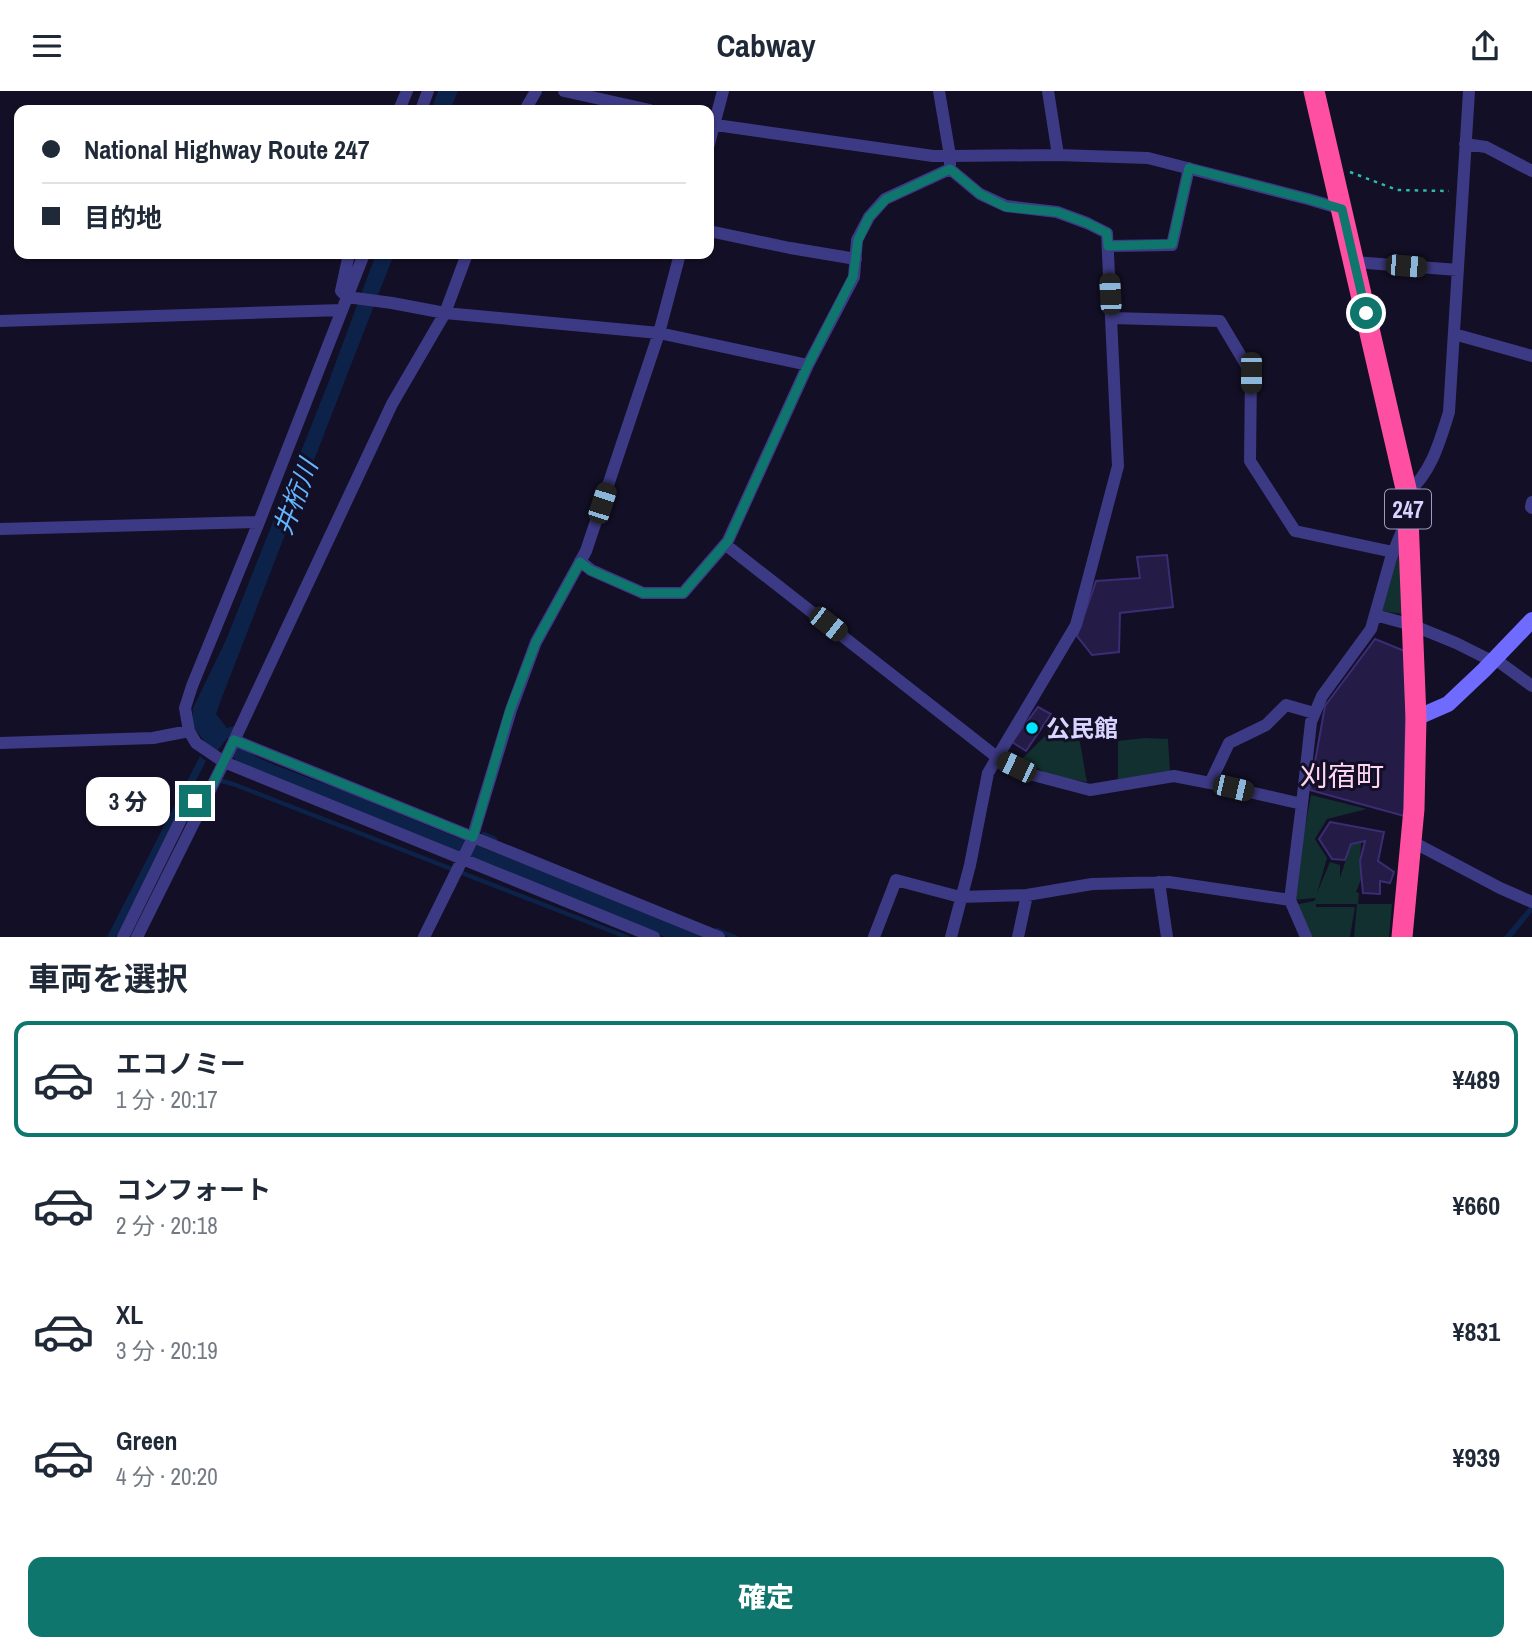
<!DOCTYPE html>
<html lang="ja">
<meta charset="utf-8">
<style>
:root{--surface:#fff;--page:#f6f6f7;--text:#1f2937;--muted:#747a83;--line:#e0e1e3;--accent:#0f766e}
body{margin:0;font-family:"Archivo Narrow","Noto Sans JP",sans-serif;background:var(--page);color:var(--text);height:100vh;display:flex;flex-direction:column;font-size:26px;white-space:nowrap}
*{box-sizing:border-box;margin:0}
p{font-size:23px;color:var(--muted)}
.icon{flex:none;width:38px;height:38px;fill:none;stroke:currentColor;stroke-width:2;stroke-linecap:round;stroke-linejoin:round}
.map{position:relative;height:846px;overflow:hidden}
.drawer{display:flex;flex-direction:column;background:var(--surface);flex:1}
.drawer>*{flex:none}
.top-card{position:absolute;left:14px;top:14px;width:700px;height:154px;border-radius:14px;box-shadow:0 2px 5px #0004;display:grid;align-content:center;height:154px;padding:0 28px;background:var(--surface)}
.end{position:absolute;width:32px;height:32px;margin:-16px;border:9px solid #0f766e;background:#fff;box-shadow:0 0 0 4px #fff}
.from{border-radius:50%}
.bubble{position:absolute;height:49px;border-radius:14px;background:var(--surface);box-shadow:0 2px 5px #0004;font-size:23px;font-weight:800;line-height:49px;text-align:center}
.car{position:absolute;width:21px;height:42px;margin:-21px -10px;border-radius:9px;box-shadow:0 0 5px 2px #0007;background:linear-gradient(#222 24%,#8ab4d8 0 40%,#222 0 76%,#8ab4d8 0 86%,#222 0)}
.top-card b{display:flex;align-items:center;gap:24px;height:66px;font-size:26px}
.top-card b+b{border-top:2px solid var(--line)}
.top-card i{width:18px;height:18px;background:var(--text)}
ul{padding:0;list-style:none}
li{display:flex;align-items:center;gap:21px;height:116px;margin:0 14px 10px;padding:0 14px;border:4px solid transparent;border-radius:14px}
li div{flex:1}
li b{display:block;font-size:26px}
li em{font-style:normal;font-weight:800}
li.active{border-color:var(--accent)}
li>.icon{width:63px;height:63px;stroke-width:1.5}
h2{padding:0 28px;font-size:32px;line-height:84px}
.primary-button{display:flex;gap:14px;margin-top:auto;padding:14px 28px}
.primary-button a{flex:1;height:80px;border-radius:14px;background:var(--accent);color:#fff;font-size:28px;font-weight:800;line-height:80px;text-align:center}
header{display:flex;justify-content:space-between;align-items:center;height:91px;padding:0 28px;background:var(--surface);font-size:32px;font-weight:800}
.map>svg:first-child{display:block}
</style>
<header><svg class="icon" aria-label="menu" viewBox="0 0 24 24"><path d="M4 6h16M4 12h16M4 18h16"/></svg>Cabway<svg class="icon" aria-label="share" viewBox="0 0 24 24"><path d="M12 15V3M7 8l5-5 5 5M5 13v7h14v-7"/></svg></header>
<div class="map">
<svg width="1532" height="846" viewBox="0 0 1532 846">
<rect width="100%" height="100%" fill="#130f26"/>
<!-- green -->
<path fill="#12302f" d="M1399,461L1403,523L1382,520Z
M1053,627L1065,629L1066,638L1074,636C1082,649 1083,674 1087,691L1050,684L1021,669L1048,642Z
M1145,647L1168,648L1170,681L1118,692V650Z
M1311,704L1367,718L1327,728L1315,748L1327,767L1317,802L1330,771L1340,774V787L1351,752H1361L1360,773L1365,779L1356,801L1359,802L1358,813H1392L1389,846H1354L1357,813H1316V816H1355L1350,846H1308L1294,814L1314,810L1316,807L1293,809L1292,805Z"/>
<!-- water -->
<path fill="#0c2248" d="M438,0H458L450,19H431Z
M376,163H394L219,614L216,623L227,637L238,634L217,660L205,651L192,634L193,617L226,549L327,295Z
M240,655C254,667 273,673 291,680C313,689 335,696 356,705C472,754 589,798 706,846H665L459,764L236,671L231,661Z
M200,665L206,670L116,846H107Z
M1532,813V821L1512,846H1504Z"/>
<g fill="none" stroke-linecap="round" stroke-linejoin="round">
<!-- stream -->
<path stroke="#0c2248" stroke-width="4.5" d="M222,690L233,693L627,846
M484,743L495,748
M717,839L735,846"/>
</g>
<!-- building -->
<path fill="#241b47" stroke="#3b2d73" stroke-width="2" d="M1167,464L1173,516L1120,522L1119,561L1092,564L1077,545L1096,490L1140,487L1137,466Z
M1375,548L1407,561L1404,725L1310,699L1325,615Z
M1038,616L1051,623L1026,660L1012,651Z
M1330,731L1384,741L1378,770L1394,781L1390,792L1380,790V803L1363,802L1360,770L1365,750L1351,753L1345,769L1332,768L1319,748Z"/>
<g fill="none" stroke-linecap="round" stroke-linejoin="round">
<!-- path -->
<path stroke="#2fb8b0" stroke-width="2.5" stroke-dasharray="3.5 5" stroke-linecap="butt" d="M1350,81L1397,99L1449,100"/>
<!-- street -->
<path stroke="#3d3a85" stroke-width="12" d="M564,0L650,19
M1048,0L1058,64
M399,19L407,0
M421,19L428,0
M525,19L536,0
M709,33L933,65H950L939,0
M709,53L723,0
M1465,53L1486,56L1532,80
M950,78L980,103L1006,115L1057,121L1087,132L1107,142L1118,375L1076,534L988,682L970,774L951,846
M709,140L790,157L856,168
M1108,155L1172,154L1189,77
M349,163L341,200L347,206L392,212L445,222L659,242L808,274
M364,163L259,431L192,595L185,617L189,640L196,652L224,671L654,846
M1354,171L1458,179
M1111,227L1220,230L1251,282L1250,370L1295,440L1393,461
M0,230L342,219
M1454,243L1532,265
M1407,402C1431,383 1440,350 1449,321L1469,0
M1532,411L1531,416L1532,417
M0,438L259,431
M580,470L591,479L643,502H683L728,450
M1375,524L1412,534L1456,552L1492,570
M1495,568L1532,595
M234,649L719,846
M0,652L153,647L189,640
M1210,692L1229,652L1266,634L1286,614L1314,622
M1302,713L1210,692L1174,685L1090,699L1033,684L998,667L726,454L808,274L854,186L857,149L869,126L885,108L950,78V65L1058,64L1148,67L1308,108L1342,118
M1411,750L1500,797L1532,811
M1159,791L1167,846
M123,846L185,720L196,710L207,703
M137,846L224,671L392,313L445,222L467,163
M424,846L471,751L511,619L536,551L586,460L659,242L680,163
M874,846L896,789L960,806L1027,804L1092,793L1169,791L1290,809
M1018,846L1027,804
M1306,846L1290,809L1302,713L1311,631L1322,605L1371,538L1391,467L1404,435"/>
<!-- secondary -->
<path stroke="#6f6bff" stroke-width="16" d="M1416,627L1448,613L1484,579L1532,529"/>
<!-- highway -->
<path stroke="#ff4fa3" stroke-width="21" d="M1314,0L1407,402L1416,627L1414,718L1402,846"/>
</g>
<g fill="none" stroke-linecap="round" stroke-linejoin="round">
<!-- route -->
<path stroke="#0f766e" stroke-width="9" d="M195,710L208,703L234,649L473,746L510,619L536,551L580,471L590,479L643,502H683L728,450L808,274L853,186L858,149L869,126L886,108L950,78L980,103L1006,116L1057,121L1087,132L1107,142L1108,155L1172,153L1189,77L1308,108L1342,118L1366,222"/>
</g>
<!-- markers -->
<circle fill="#00e5ff" stroke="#130f26" stroke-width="2.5" cx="1032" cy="637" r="7"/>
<g text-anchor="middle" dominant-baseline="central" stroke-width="6" stroke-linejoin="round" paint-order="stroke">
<!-- shield labels -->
<rect fill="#130f26" stroke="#9e99be" stroke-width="2" x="1385" y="398.5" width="46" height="39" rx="5"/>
<g font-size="23" font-weight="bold" fill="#d9d4ff">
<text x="1408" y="418">247</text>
</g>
<!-- poi labels -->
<g font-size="24" font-weight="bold" fill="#d9d4ff" stroke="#130f26" text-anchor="start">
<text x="1046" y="637">公民館</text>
</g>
<!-- water labels -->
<g font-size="26" font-style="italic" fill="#62b6ff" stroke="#130f26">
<text transform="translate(295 406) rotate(-69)">井桁川</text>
</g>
<!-- quarter labels -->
<g font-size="28" fill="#ffd6f0" stroke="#130f26">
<text x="1342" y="685">刈宿町</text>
</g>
</g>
</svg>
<i class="end from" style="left:1366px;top:222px"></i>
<i class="end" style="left:195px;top:710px"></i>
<div class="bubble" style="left:86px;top:686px;width:84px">3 分</div>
<i class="car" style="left:1406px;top:175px;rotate:95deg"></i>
<i class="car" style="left:1110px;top:203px;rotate:357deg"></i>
<i class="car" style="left:1251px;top:282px;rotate:180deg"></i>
<i class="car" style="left:602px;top:412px;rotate:18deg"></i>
<i class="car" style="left:828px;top:533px;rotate:128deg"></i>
<i class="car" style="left:1016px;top:676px;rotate:296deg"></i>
<i class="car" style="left:1233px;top:697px;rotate:103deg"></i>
<div class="top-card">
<b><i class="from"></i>National Highway Route 247</b>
<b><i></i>目的地</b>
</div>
</div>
<section class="drawer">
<h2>車両を選択</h2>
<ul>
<li class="active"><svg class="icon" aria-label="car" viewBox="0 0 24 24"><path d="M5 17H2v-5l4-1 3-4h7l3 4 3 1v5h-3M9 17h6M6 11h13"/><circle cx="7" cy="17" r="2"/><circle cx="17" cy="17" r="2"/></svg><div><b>エコノミー</b><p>1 分 · 20:17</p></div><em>¥489</em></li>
<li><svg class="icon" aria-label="car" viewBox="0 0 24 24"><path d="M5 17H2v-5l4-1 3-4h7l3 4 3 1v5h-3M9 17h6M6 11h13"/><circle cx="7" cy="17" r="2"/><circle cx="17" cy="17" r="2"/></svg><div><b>コンフォート</b><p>2 分 · 20:18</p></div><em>¥660</em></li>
<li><svg class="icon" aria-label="car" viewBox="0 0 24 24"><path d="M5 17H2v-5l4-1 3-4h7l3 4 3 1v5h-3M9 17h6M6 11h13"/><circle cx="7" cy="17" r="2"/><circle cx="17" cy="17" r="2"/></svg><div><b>XL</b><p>3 分 · 20:19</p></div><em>¥831</em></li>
<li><svg class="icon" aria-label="car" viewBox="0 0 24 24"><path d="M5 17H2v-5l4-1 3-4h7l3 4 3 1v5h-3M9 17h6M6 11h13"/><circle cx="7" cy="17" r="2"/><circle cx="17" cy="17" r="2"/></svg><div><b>Green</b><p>4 分 · 20:20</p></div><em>¥939</em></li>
</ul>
<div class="primary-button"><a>確定</a></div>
</section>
